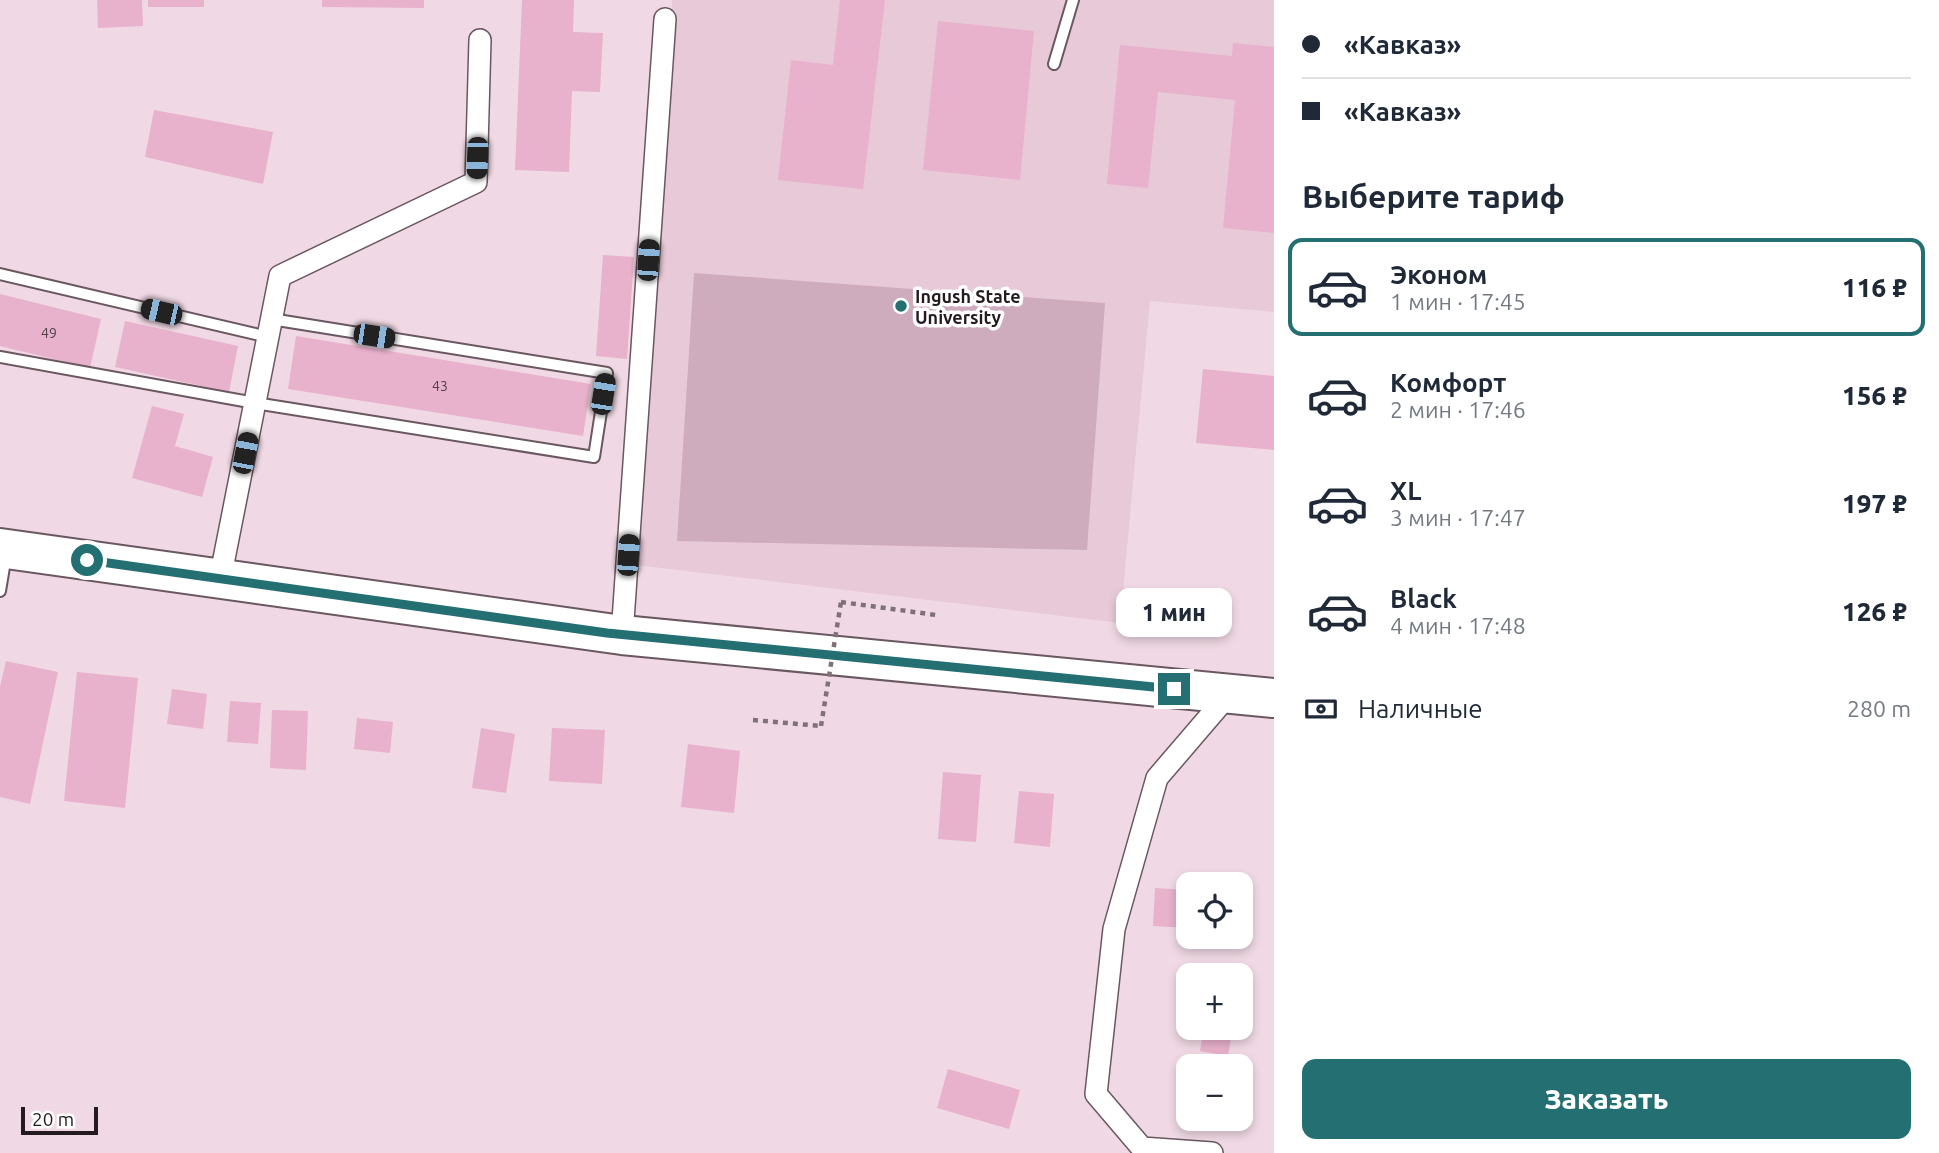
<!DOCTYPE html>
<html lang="ru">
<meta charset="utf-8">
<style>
:root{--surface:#fff;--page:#f6f6f7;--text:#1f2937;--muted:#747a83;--line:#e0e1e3;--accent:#246f72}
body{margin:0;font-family:Ubuntu,sans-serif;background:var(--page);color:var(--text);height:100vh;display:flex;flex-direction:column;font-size:26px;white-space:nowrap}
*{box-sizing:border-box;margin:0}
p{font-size:23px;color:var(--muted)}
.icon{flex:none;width:38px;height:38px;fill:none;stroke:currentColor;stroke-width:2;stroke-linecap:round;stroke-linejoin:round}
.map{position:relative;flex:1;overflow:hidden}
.panel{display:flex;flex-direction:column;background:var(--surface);width:665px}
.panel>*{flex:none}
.guide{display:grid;align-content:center;height:154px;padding:0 28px;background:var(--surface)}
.fabs{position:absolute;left:1176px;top:872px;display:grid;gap:14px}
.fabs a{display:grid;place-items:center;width:77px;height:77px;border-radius:14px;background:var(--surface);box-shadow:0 4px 10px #0003;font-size:35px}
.scale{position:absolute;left:21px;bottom:18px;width:77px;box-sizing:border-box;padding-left:7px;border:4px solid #231b1f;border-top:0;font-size:19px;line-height:24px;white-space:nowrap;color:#231b1f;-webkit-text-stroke:5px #fff;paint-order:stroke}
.end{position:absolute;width:32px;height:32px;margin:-16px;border:9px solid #246f72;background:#fff;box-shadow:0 0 0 4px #fff}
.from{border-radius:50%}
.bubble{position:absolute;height:49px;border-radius:14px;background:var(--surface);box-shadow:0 4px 10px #0003;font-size:23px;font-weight:800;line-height:49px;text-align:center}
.car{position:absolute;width:21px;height:42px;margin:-21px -10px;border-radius:9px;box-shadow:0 0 5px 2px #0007;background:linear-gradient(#222 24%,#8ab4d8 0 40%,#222 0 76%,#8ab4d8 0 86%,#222 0)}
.guide b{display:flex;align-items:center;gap:24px;height:66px;font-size:26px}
.guide b+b{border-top:2px solid var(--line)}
.guide i{width:18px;height:18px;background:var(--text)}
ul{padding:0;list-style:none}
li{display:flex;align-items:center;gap:21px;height:98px;margin:0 14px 10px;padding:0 14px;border:4px solid transparent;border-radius:14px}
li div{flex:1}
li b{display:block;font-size:26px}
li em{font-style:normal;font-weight:800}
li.current{border-color:var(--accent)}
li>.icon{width:63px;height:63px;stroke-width:1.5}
h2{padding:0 28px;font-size:32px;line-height:84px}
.pay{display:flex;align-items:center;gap:18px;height:77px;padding:0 28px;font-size:26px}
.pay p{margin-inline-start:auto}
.cta{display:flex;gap:14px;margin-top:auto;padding:14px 28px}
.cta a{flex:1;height:80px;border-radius:14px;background:var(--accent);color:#fff;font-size:28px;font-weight:800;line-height:80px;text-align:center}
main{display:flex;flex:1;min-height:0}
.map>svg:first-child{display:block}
</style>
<main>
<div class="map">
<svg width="1274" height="1153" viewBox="0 0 1274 1153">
<rect width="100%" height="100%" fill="#f0d9e4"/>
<!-- built -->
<path fill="#e8c9d7" d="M672,0H1274V312L1150,301L1120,623L636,565Z"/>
<!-- green -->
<path fill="#cfacbd" d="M694,273L1105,303L1087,550L677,541Z"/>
<!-- building -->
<path fill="#e8b1cc" d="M97,0H142L143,26L98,28Z
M148,0H204V7H148Z
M322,0H424V8L322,7Z
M522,0H574L573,32L603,33L600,92L572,91L569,172L515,170Z
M840,0H885L863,189L778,180L791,60L833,65Z
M938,21L1034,31L1020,180L923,170Z
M1233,43L1274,47V233L1223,228L1235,100L1158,92L1148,188L1107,184L1120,45L1232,56Z
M154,110L273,132L263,184L145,157Z
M603,255L634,257L627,359L596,356Z
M0,294L101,319L90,368L0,346Z
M125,321L238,346L229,392L115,367Z
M296,336L591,384L583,436L288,389Z
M1203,369L1274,376V450L1196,443Z
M152,406L184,414L175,446L213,457L202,497L132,478Z
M6,661L58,672L30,804L0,797V687Z
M77,672L138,678L125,808L64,801Z
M172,689L207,694L203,729L167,724Z
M230,701L261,703L258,744L227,742Z
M272,710L308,711L306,770L270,768Z
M357,718L393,722L390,753L354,749Z
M481,728L515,734L506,793L472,788Z
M552,728L605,730L602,784L549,781Z
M688,744L740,751L734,813L681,807Z
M943,772L981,775L976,842L938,839Z
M1019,791L1054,794L1050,847L1014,843Z
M1155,888L1188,890V928L1153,926Z
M1204,1027H1233L1228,1056L1200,1051Z
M948,1069L1020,1090L1009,1129L937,1108Z"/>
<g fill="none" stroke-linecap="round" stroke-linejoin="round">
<!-- lane casing -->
<g stroke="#6a5760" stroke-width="14">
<path id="lane" d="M1054,64L1073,0
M0,274L268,337
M0,357L255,403L594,457L607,373L271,319
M0,591L6,555"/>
</g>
<!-- street casing -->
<g stroke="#6a5760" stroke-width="24">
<path id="street" d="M220,579L280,276L476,182L480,40
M622,635L665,19
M1212,1153L1142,1148L1096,1094L1114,929L1157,778L1229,694"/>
</g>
<!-- highway casing -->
<g stroke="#6a5760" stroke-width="42">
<path id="highway" d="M0,548L622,635L1274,698"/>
</g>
<!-- path -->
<path stroke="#807178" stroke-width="4.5" stroke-dasharray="5 5" stroke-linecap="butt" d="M841,602L936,615
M753,720L821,726"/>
<!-- lane -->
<use href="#lane" stroke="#fff" stroke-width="10"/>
<!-- street -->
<use href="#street" stroke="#fff" stroke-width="21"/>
<!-- highway -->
<use href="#highway" stroke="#fff" stroke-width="38"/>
<!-- path-bridge -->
<path stroke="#807178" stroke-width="4.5" stroke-dasharray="5 5" stroke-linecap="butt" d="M821,726L841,602"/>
</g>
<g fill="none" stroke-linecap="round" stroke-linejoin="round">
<!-- route -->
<path stroke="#246f72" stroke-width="9" d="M87,560L607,633L1174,689"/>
</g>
<!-- markers -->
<circle fill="#246f72" stroke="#fff" stroke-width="2.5" cx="901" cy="306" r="7"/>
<g text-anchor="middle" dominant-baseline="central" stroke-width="7" stroke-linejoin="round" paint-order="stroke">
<!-- number labels -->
<g font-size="14" fill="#54404a">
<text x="49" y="333">49</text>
<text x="440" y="386">43</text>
</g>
<!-- poi labels -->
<g font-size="18" font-weight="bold" fill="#231b1f" stroke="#fff" text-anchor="start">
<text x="915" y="296">Ingush State<tspan x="915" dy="21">University</tspan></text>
</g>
</g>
</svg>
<div class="fabs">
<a><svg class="icon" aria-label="locate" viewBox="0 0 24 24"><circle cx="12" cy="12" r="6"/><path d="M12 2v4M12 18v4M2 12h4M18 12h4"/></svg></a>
<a>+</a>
<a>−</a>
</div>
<div class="scale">20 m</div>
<i class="end from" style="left:87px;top:560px"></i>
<i class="end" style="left:1174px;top:689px"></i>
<div class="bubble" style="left:1116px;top:588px;width:116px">1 мин</div>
<i class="car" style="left:477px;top:158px;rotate:182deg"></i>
<i class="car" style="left:648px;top:260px;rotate:4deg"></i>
<i class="car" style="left:161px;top:312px;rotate:283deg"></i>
<i class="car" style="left:374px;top:336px;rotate:99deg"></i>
<i class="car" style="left:603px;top:394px;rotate:9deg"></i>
<i class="car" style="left:245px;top:453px;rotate:11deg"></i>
<i class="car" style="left:628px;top:555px;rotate:4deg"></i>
</div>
<section class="panel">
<div class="guide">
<b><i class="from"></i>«Кавказ»</b>
<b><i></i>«Кавказ»</b>
</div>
<h2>Выберите тариф</h2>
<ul>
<li class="current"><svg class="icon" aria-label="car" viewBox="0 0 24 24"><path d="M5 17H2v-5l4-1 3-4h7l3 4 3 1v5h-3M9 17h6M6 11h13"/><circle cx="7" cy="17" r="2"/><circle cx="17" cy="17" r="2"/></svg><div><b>Эконом</b><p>1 мин · 17:45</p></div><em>116 ₽</em></li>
<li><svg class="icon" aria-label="car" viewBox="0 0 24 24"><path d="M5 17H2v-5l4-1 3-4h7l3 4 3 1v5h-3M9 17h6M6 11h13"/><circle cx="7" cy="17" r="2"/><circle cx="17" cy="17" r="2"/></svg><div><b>Комфорт</b><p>2 мин · 17:46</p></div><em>156 ₽</em></li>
<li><svg class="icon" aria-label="car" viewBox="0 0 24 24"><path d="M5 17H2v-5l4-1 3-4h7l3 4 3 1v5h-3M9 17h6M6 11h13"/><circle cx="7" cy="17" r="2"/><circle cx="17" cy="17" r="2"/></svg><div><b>XL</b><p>3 мин · 17:47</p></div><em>197 ₽</em></li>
<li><svg class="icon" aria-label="car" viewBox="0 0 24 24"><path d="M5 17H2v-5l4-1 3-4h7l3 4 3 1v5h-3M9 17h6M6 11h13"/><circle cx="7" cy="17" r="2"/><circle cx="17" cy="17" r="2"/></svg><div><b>Black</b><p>4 мин · 17:48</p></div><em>126 ₽</em></li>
</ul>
<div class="pay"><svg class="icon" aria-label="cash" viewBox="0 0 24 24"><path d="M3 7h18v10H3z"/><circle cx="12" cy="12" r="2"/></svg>Наличные<p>280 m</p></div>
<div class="cta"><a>Заказать</a></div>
</section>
</main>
